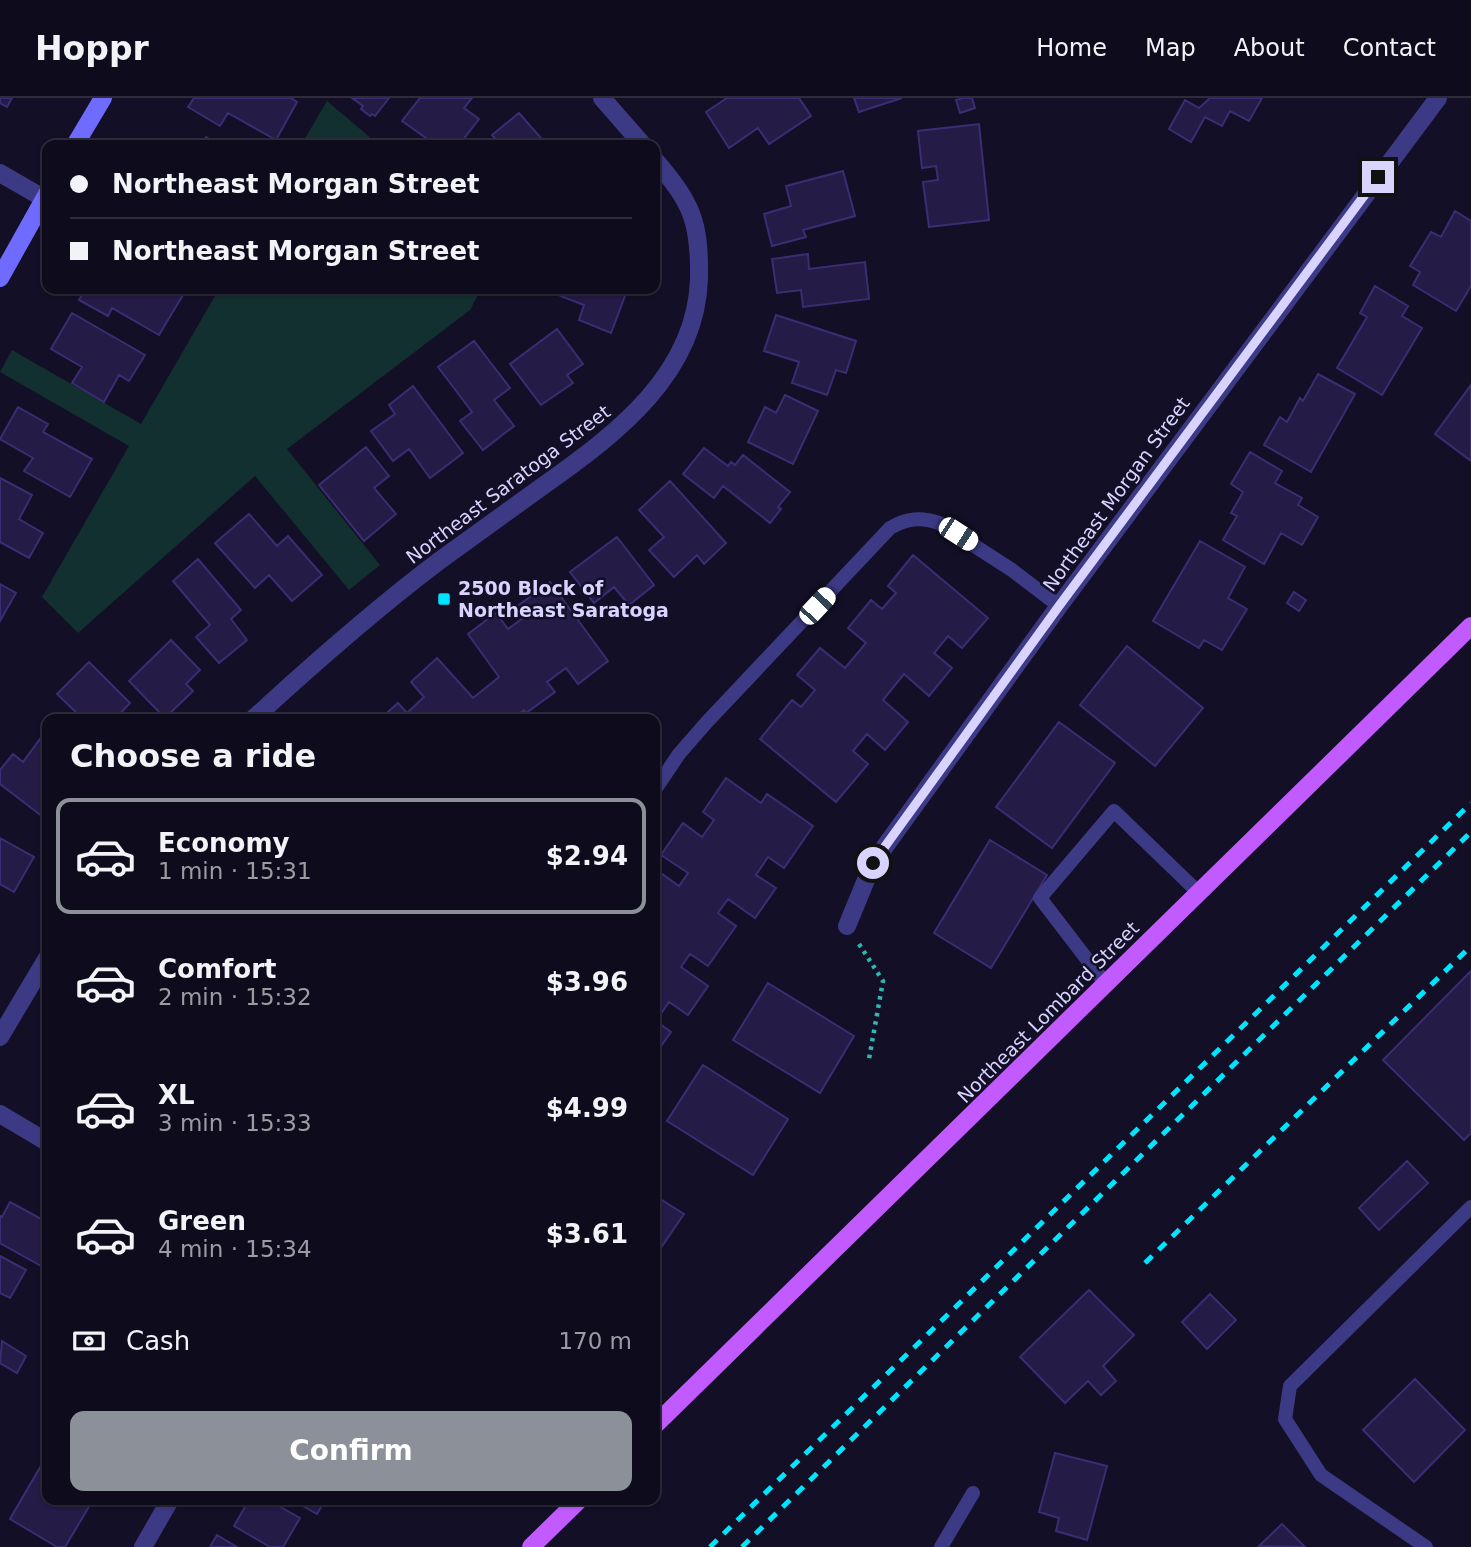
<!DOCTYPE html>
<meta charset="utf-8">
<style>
:root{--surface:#0e0b1c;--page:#171425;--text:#f1f3f6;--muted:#9b9ba3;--line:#2e2b3b;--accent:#8c9099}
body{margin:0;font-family:"DejaVu Sans",sans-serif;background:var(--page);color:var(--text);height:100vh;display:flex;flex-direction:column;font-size:26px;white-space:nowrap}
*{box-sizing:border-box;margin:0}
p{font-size:23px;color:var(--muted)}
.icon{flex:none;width:38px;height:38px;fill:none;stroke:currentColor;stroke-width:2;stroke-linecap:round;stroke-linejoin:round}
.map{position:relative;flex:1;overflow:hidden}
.sheet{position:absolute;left:42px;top:616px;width:618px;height:791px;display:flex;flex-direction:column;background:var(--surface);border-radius:14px;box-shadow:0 2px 5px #0004,0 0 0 2px var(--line)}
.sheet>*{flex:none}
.hud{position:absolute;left:42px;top:42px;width:618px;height:154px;border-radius:14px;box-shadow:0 2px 5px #0004,0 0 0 2px var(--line);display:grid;align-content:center;height:154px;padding:0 28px;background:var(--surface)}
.end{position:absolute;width:32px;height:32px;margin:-16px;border:9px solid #d9d4ff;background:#111;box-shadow:0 0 0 4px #111}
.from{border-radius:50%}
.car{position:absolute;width:21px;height:42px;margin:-21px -10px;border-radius:9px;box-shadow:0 0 5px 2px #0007;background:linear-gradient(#fff 24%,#345 0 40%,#fff 0 76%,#345 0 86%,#fff 0)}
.hud b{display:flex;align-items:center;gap:24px;height:66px;font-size:26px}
.hud b+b{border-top:2px solid var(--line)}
.hud i{width:18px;height:18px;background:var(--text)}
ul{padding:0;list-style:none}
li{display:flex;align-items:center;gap:21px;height:116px;margin:0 14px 10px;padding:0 14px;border:4px solid transparent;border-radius:14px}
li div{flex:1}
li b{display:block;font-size:26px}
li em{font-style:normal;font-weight:800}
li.active{border-color:var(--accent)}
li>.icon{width:63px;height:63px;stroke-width:1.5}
h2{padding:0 28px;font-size:32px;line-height:84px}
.pay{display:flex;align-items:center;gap:18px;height:77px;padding:0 28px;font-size:26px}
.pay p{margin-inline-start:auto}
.primary-button{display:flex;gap:14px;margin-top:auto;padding:14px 28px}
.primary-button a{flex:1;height:80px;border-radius:14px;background:var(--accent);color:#fff;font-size:28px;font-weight:800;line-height:80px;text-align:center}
header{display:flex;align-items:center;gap:42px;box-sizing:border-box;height:98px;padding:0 35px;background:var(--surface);border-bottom:2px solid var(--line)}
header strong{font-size:33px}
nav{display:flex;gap:38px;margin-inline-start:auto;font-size:24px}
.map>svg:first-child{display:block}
</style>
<header>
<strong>Hoppr</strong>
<nav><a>Home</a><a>Map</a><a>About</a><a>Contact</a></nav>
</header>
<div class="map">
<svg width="1471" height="1449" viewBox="0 0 1471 1449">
<rect width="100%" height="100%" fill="#130f26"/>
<!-- green -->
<path fill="#12302f" d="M327,3L379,47H301Z
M219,191H481L470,212L287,351L380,467L349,492L255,378L78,535L42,499L129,348L0,274L12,252L141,326Z"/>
<!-- building -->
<path fill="#241b47" stroke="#3b2d73" stroke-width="2" d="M0,0H12L7,9L0,5Z
M194,0H291L297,4L276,42L228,15L220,28L188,9Z
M352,0H389L375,18L372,16L370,18L361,11L363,8Z
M420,0H472L464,10L479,21L459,47H436L402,23Z
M727,0H799L811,18L769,46L758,30L729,50L706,14Z
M854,0H902L859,14Z
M963,0H972L975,10L960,15L956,2Z
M1210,0H1262L1249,23L1230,13L1222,28L1205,19L1191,44L1169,31L1185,2L1199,10Z
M519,15L541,40L532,47H501L492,37Z
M979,26L989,122L929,129L923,84L938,82L936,68L922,70L918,33Z
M206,39L220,47H201Z
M843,73L855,118L803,132L806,139L772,148L764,116L791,108L786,88Z
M1455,113L1471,123V188L1456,213L1413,187L1420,174L1410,168L1431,134L1441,139Z
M808,156L809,171L865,164L869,201L803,209L801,192L777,195L772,161Z
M1375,188L1408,208L1402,218L1422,230L1382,297L1337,270L1367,219L1360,215Z
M85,191H172L183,197L159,237L112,210L108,218L79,202Z
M560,191H624L625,198L611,235L579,222L584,207L558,197Z
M72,215L145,257L129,283L119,277L104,304L72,285L82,269L51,251Z
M776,217L856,243L846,275L836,272L827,297L792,285L799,264L764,253Z
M557,231L583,266L567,277L573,285L541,307L510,266Z
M474,243L510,290L494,302L514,328L483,352L460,323L472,314L438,269Z
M1318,276L1355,296L1311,374L1264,347L1280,319L1287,324L1300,300L1303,303Z
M1471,287V363L1435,336Z
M413,288L463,355L430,380L409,351L393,363L371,333L395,316L389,307Z
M785,297L818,313L793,366L748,344L765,309L776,315Z
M18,309L48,326L43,334L92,361L70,399L24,373L33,360L0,341Z
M366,349L389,378L374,390L396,416L364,443L319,387Z
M704,350L728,368L731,364L735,367L743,357L790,394L778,409L781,411L770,425L723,388L714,400L683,376Z
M1250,354L1282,373L1275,385L1302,400L1298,407L1318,419L1302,447L1281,435L1264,466L1223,442L1237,418L1231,415L1243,394L1231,386Z
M0,380L32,397L19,421L43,435L29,460L0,444Z
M670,383L726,445L704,466L697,457L674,479L649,452L664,439L639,412Z
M249,416L277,448L288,438L322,477L292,503L269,477L255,490L215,445Z
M617,439L654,487L629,507L614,489L594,505L570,474Z
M1200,443L1245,469L1228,500L1247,511L1222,552L1204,542L1199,550L1153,523Z
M913,457L988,520L962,550L948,538L934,555L952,570L929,598L904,576L883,602L908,624L885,652L867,636L853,653L868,666L836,704L760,641L792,602L801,609L815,592L797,577L820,550L845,570L866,545L848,530L871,502L882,511L896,495L888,488Z
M198,461L241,512L231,521L247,542L219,565L196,539L210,527L173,483Z
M550,484L608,563L578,586L566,570L547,584L555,594L526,615L524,612L513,621H380L398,605L407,615L424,599L411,584L437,560L473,600L499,579L468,536L496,515L508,531L527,517L519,507Z
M0,486L16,495L0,523Z
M1294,494L1306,502L1299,513L1287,505Z
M171,542L200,572L186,586L193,593L165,620L129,583Z
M1127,548L1203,610L1155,668L1080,607Z
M89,564L130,605L117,619L119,621H83L57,596Z
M1059,624L1115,665L1052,750L996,709Z
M40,641L47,646V722L0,686V672L13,656L23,664Z
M726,680L761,705L767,696L813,728L784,770L768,759L756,777L776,790L755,820L728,801L718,815L736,828L708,868L690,856L681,869L708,888L688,917L669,904L656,923L671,934L654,958V788L662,776L679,788L688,775L661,757L683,725L702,739L714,722L703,714Z
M0,740L34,759L14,794L0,786Z
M990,742L1047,777L991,870L934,835Z
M1471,873V1035L1464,1042L1383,962Z
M768,885L854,938L820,995L733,942Z
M703,967L788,1021L753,1077L667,1023Z
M1407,1063L1428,1085L1379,1132L1359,1110Z
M654,1097L684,1116L654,1160Z
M10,1104L47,1124V1157L41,1168L0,1145V1118L2,1119Z
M0,1158L26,1172L10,1200L0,1195Z
M1089,1192L1134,1237L1103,1268L1116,1283L1101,1297L1088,1283L1065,1305L1020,1259Z
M1210,1196L1236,1222L1207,1251L1182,1224Z
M2,1243L26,1258L17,1275L0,1265Z
M1415,1281L1465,1332L1414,1384L1363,1332Z
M1055,1355L1107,1368L1087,1442L1056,1433L1059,1420L1039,1414Z
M42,1366L47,1369V1402H93L65,1449H57L10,1421Z
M249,1402H268L300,1420L283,1449H270L234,1428Z
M292,1402H325L317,1416Z
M1282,1426L1305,1449L1259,1448Z
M217,1437L237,1449H210Z"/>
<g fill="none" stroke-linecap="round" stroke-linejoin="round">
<!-- path -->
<path stroke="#2fb8b0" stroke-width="4.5" stroke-dasharray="3.5 5" stroke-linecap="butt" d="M859,846L883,883L869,961"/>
<!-- lane -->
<path stroke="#3d3a85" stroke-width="14" d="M654,693L679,656L706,625L890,430C907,420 921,419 939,425L1012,472L1059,508
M1106,886L1040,800L1114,713L1199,795
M941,1449L973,1395
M1426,1449L1321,1377L1285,1321L1290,1288L1471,1109"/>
<!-- street -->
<path stroke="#3d3a85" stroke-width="18" d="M602,0L643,47
M0,75L45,101
M253,621C313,566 374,512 439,463C475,437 511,411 547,385C617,335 696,276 699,181C700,123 692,105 654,61
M847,828L873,765L1059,508L1438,0
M0,939L47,860
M0,1016L47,1044
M143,1449L170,1402"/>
<!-- secondary -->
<path stroke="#6f6bff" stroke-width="18" d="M75,47L103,0
M0,180L47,96"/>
<!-- primary -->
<path stroke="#c25bff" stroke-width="18" d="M654,1328L1471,528
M531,1449L579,1402"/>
<!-- rail -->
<path stroke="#00e5ff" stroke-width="5" stroke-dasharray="10 9" stroke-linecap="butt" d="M1145,1165L1471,848
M710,1449L1471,705
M742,1449L1471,734"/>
</g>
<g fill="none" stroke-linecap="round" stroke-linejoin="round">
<!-- route -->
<path stroke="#d9d4ff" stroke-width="9" d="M873,765L1059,508L1378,79"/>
</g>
<!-- markers -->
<rect fill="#00e5ff" stroke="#130f26" stroke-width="2.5" x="437" y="494" width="14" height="14" rx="3.5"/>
<g text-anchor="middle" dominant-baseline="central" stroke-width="5" stroke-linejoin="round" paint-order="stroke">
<!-- street labels -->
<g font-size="19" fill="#d9d4ff" stroke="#130f26">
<text transform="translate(508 386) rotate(-37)">Northeast Saratoga Street</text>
<text transform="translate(1116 396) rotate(-54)">Northeast Morgan Street</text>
<text transform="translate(1048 914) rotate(-45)">Northeast Lombard Street</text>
</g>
<!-- poi labels -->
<g font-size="19" font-weight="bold" fill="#d9d4ff" stroke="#130f26" text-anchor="start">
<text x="458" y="490">2500 Block of<tspan x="458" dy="22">Northeast Saratoga</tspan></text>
</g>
</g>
</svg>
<i class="end from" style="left:873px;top:765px"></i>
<i class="end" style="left:1378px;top:79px"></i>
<i class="car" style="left:958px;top:436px;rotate:123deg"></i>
<i class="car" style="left:817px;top:508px;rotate:43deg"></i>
<div class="hud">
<b><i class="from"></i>Northeast Morgan Street</b>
<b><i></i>Northeast Morgan Street</b>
</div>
<section class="sheet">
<h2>Choose a ride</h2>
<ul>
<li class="active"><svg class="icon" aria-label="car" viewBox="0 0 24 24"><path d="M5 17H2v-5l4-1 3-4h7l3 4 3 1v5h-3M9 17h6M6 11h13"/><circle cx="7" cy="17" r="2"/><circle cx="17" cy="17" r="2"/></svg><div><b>Economy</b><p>1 min · 15:31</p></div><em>$2.94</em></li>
<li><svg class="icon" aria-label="car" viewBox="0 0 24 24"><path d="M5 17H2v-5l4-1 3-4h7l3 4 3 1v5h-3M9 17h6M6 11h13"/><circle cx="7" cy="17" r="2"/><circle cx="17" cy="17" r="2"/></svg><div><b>Comfort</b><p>2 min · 15:32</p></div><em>$3.96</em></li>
<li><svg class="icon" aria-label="car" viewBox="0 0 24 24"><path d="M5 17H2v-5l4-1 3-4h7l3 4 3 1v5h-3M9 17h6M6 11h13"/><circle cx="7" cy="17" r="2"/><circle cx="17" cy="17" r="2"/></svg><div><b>XL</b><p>3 min · 15:33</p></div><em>$4.99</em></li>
<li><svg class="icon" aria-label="car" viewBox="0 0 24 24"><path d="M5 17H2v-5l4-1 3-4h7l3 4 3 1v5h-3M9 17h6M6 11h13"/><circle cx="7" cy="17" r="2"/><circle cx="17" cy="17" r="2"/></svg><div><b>Green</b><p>4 min · 15:34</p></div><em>$3.61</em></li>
</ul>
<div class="pay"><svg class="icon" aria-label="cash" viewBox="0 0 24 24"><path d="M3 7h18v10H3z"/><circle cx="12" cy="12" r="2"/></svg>Cash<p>170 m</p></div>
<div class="primary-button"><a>Confirm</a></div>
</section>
</div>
